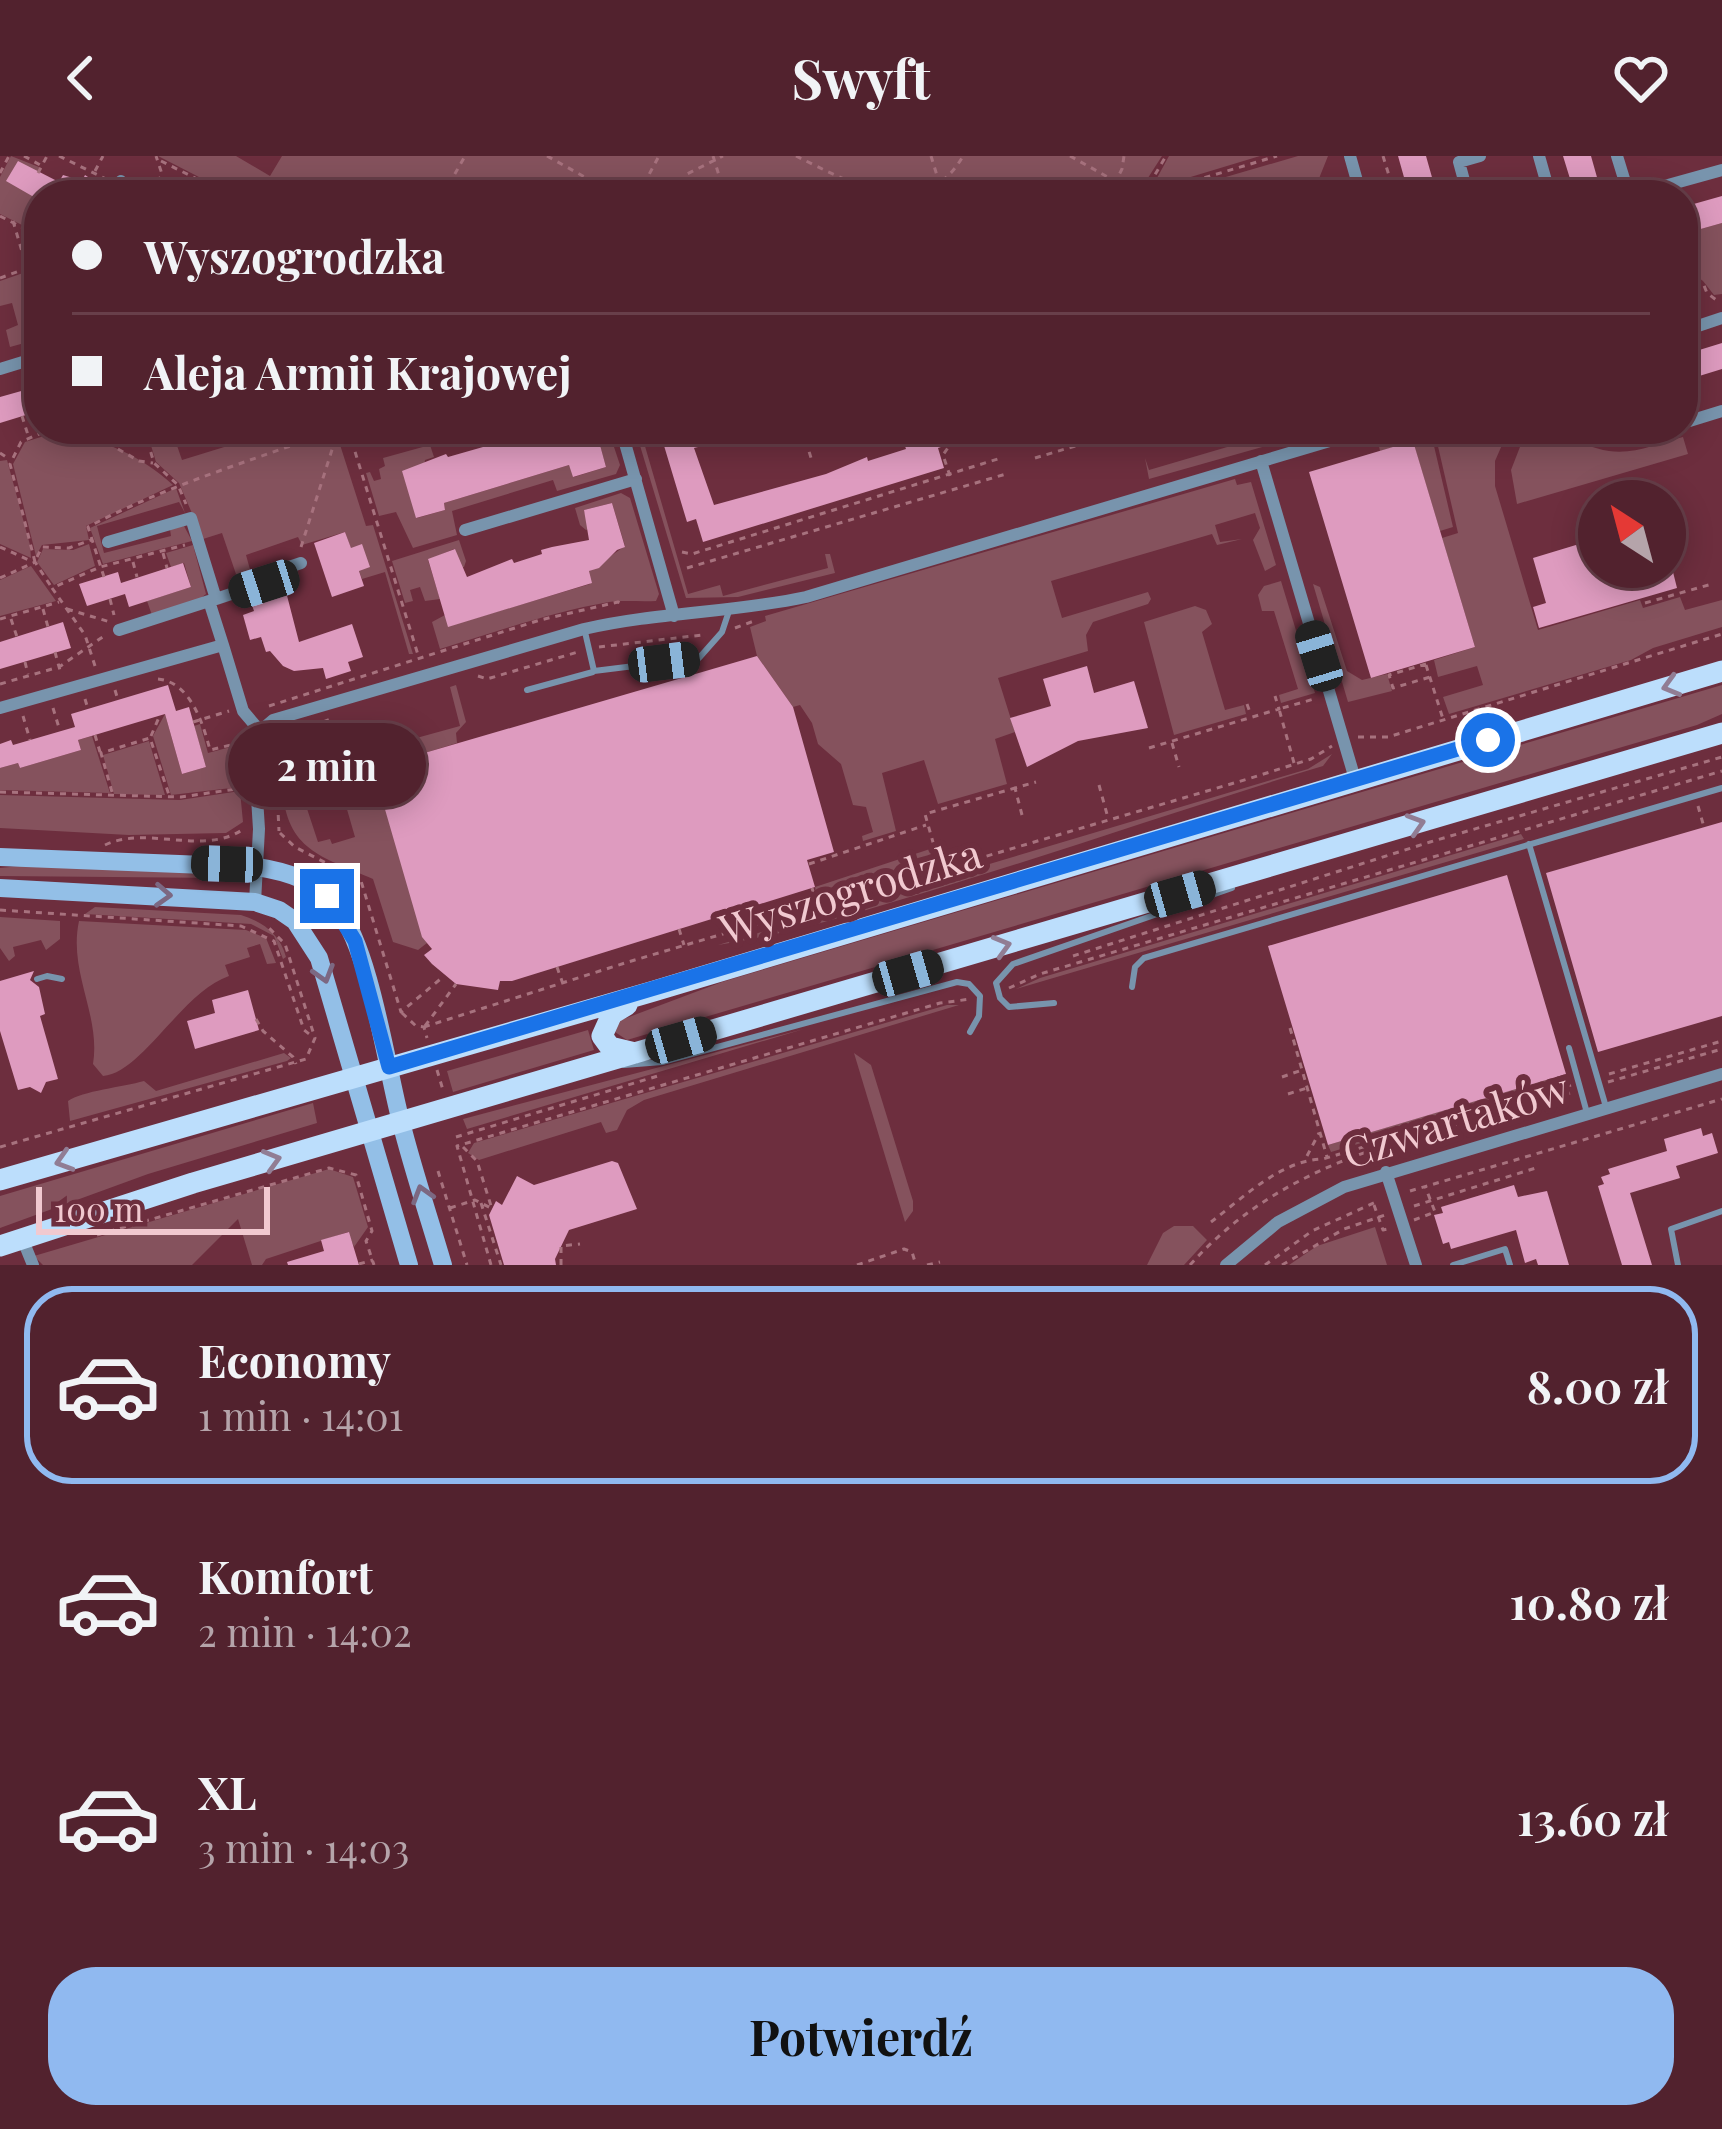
<!DOCTYPE html>
<html lang="pl">
<meta charset="utf-8">
<style>
:root{--surface:#52222e;--page:#582a36;--text:#f1f3f6;--muted:#b5a4aa;--line:#683f4a;--accent:#90b9f0}
body{margin:0;font-family:"Playfair Display",serif;background:var(--page);color:var(--text);height:100vh;display:flex;flex-direction:column;font-size:45px;white-space:nowrap}
*{box-sizing:border-box;margin:0}
p{font-size:39px;color:var(--muted)}
.icon{flex:none;width:66px;height:66px;fill:none;stroke:currentColor;stroke-width:2;stroke-linecap:round;stroke-linejoin:round}
.map{position:relative;height:1109px;overflow:hidden}
.panel{display:flex;flex-direction:column;background:var(--surface);flex:1}
.panel>*{flex:none}
.banner{position:absolute;left:24px;top:24px;width:1674px;height:264px;border-radius:48px;box-shadow:0 6px 30px #0003,0 0 0 3px var(--line);display:grid;align-content:center;height:264px;padding:0 48px;background:var(--surface)}
.needle{width:78px;rotate:324deg}
.controls{position:absolute;left:1578px;top:324px;display:grid;gap:24px}
.controls a{display:grid;place-items:center;width:108px;height:108px;border-radius:50%;background:var(--surface);box-shadow:0 6px 30px #0003,0 0 0 3px var(--line);font-size:60px}
.scale{position:absolute;left:36px;bottom:30px;width:234px;box-sizing:border-box;padding-left:12px;border:6px solid #f1c9d0;border-top:0;font-size:33px;line-height:42px;white-space:nowrap;color:#f1c9d0;-webkit-text-stroke:9px #6d2e3e;paint-order:stroke}
.end{position:absolute;width:54px;height:54px;margin:-27px;border:15px solid #1a73e8;background:#fff;box-shadow:0 0 0 6px #fff}
.from{border-radius:50%}
.bubble{position:absolute;height:84px;border-radius:42px;background:var(--surface);box-shadow:0 6px 30px #0003,0 0 0 3px var(--line);font-size:39px;font-weight:700;line-height:84px;text-align:center}
.car{position:absolute;width:36px;height:72px;margin:-36px -18px;border-radius:15px;box-shadow:0 0 9px 3px #0007;background:linear-gradient(#222 24%,#8ab4d8 0 40%,#222 0 76%,#8ab4d8 0 86%,#222 0)}
.banner b{display:flex;align-items:center;gap:42px;height:114px;font-size:45px}
.banner b+b{border-top:3px solid var(--line)}
.banner i{width:30px;height:30px;background:var(--text)}
ul{padding:21px 0 0;list-style:none}
li{display:flex;align-items:center;gap:36px;height:198px;margin:0 24px 18px;padding:0 24px;border:6px solid transparent;border-radius:48px}
li div{flex:1}
li b{display:block;font-size:45px}
li em{font-style:normal;font-weight:700}
li.active{border-color:var(--accent)}
li>.icon{width:108px;height:108px;stroke-width:1.5}
.cta{display:flex;gap:24px;margin-top:auto;padding:24px 48px}
.cta a{flex:1;height:138px;border-radius:48px;background:var(--accent);color:#111;font-size:48px;font-weight:700;line-height:138px;text-align:center}
header{display:flex;justify-content:space-between;align-items:center;height:156px;padding:0 48px;background:var(--surface);font-size:54px;font-weight:700}
.map>svg:first-child{display:block}
</style>
<header><svg class="icon" aria-label="back" viewBox="0 0 24 24"><path d="M15 5l-7 7 7 7"/></svg>Swyft<svg class="icon" aria-label="heart" viewBox="0 0 24 24"><path d="M12 20l-8-8c-3-5 5-10 8-4 3-6 11-1 8 4z"/></svg></header>
<div class="map">
<svg width="1722" height="1109" viewBox="0 0 1722 1109">
<rect width="100%" height="100%" fill="#6d2e3e"/>
<!-- green -->
<path fill="#85525d" d="M11,0L39,11V61L32,74L0,58V21Z
M158,0H236L270,20L282,0H1162L1137,39H234Z
M1169,0H1260L1151,33Z
M1298,0H1328L1316,30L1286,39H1164Z
M1722,67V138L1714,139L1703,125L1683,110V78Z
M26,116L39,162V183L10,191L6,174L18,169L12,147L0,150V125Z
M146,273H185L173,278L182,304L283,273H335L366,370L373,369L413,498H409L385,416L362,423L345,376L302,389L298,381L246,399L251,417L237,421L222,377L203,383L179,327L156,306Z
M635,273H640L688,438L720,429L723,440L828,412L825,398H830L835,417L738,441L686,442Z
M1234,273H1283L1280,286L1149,323L1145,302L1149,314L1234,289Z
M1420,273H1430L1453,371L1440,375L1413,286L1380,295L1378,286Z
M1434,273H1509L1495,305V330L1538,474L1640,444L1643,452L1680,441L1685,454L1722,444V471L1653,492L1631,504L1449,558L1443,541L1483,529L1477,510L1438,521L1434,504L1475,491L1442,382L1458,377Z
M1527,273C1563,273 1577,290 1609,295C1634,299 1659,287 1683,281L1688,298L1517,348L1511,314Z
M60,275C102,283 142,300 173,329L86,370L89,384L42,389L36,400L13,308L25,286Z
M611,282L620,309L616,318L557,335L553,324L452,355L457,379L413,392L396,356L379,360L366,317L370,316L374,325L381,323L379,313L385,310L383,302L430,289L434,301L425,304L417,362L445,354L444,347L569,309L574,321L606,311L599,286Z
M7,304L30,389L31,402L0,388V305Z
M1235,323L1237,329L1251,326L1276,409L1265,415L1253,384L1260,372L1255,357L1215,369L1220,386L1242,383L1217,389L1212,378L1051,425L1062,462L1148,436L1151,443L1148,448L1093,466L1086,479L1088,495L998,522L1015,576L995,583L1007,628L938,648L924,604L882,617L896,675L863,685L862,680L873,676L866,651L853,649L841,608L818,588L812,567L800,549L793,551L757,500L750,471L766,465L765,460Z
M176,332L185,357L179,346L97,370L104,397L171,380L170,373L184,370L192,385L103,408L90,372Z
M621,337L630,342L659,438L656,445C640,446 624,444 609,446C551,456 496,476 440,493L432,466L445,459L449,470L590,428L589,415L625,390L612,347L584,354L589,373L586,374L580,369L575,352Z
M459,384L466,405L464,411L461,412L454,393L428,404L440,443L425,445L420,431L410,434L413,445L405,447L392,405Z
M89,388L95,410L54,429L37,406L43,393L73,394Z
M193,389L206,438L197,445L152,459L147,445L191,431L184,407L171,411L166,397Z
M31,410L56,445L0,460V424Z
M1281,425L1315,537L1281,547L1279,539L1298,533L1274,455H1262L1258,439L1264,430Z
M1313,428L1320,431L1347,515L1362,524L1387,518L1392,535L1348,546Z
M1195,450L1206,454L1212,468L1202,476L1225,554L1244,549L1246,558L1174,579L1144,466Z
M456,529L466,566L456,577L457,587L373,613L427,787L418,794L393,786L373,723C326,702 289,696 283,639C281,621 282,609 287,592L318,686L330,683L332,688L355,681L333,605L460,570L450,531Z
M1722,529V558L1697,569L627,884L615,876L621,864L722,826Z
M165,558L182,618L206,611L194,570L200,568L208,597L234,590L240,631L171,639L153,580Z
M92,580L110,637L0,634V612L18,607L20,612L81,594L78,584Z
M149,585L165,639L114,638L103,599Z
M1332,598L1323,610C1191,650 1062,695 930,735C859,756 791,778 718,789L1308,613Z
M240,635L243,666L226,677L129,679L0,672V639L180,644Z
M1521,678L1524,683L1016,833L1040,822Z
M930,693L935,709L844,736L840,729L816,736L815,731Z
M40,708L234,717L224,722L0,720V712Z
M95,751L241,759C263,766 280,778 286,801L283,803L274,780L251,768L85,758Z
M0,761L60,765V783L46,794L41,784L13,791L15,800L9,805L0,792Z
M79,765L246,774L266,782L276,807L267,808L260,788L247,792L250,801L225,809L229,820C182,836 142,917 103,920L93,908C101,859 68,816 79,765Z
M947,849H959L644,944L627,954L617,974L606,977L601,966L479,1004L468,997L474,987Z
M804,873L467,973L463,963Z
M588,874L594,894L453,936L447,915Z
M284,897L291,902L287,905L70,965L68,945C82,935 123,931 144,925L156,935Z
M854,897L871,909L913,1045V1055L905,1066Z
M1547,923L1550,931L1331,996L1328,989Z
M313,947L317,967L148,1018L0,1072V1040Z
M329,1013L353,1021L368,1071L354,1091L348,1076L266,1103L262,1109H252L238,1063L192,1109H43L34,1100Z
M1174,1070H1193L1207,1084L1184,1109H1147L1163,1077Z
M1375,1071L1387,1109H1289L1317,1090Z"/>
<!-- building -->
<path fill="#de9bbf" d="M1398,0H1426L1437,39H1409Z
M1563,0H1591L1602,39H1575Z
M18,5L59,26L63,19L82,25L85,19L115,39H39V44L6,25Z
M1722,40V67L1683,78V51Z
M1722,187V213L1683,225V199Z
M39,230V255L0,267V241Z
M541,273H589L587,283L600,289L606,311L573,321L569,309L444,347L445,354L416,362L402,315L446,298L448,301L483,291L482,287L495,283L505,280L506,284Z
M659,273L693,276L698,291L694,292L714,349L826,318L867,301L868,305L906,293L905,290L915,287L910,273H939L944,290L938,292L944,312L703,386L696,363L687,366Z
M1413,285L1475,491L1371,522L1309,316Z
M612,347L625,391L617,394L599,412L589,415L592,427L448,471L428,403L455,393L467,421L512,403L514,407L542,398L541,394L552,391L589,384L584,354Z
M345,376L351,392L362,388L370,411L359,415L364,430L332,441L314,387Z
M1599,382V411L1672,412L1677,432L1539,472L1533,451L1546,447L1533,402Z
M183,407L191,431L129,451L125,438L87,450L79,428L118,416L121,427Z
M284,428L299,486L352,468L363,501L348,506L351,515L326,523L323,512L294,515L283,510L270,495L266,496L261,481L250,484L243,459L254,455L250,443Z
M63,466L71,492L0,513V486Z
M757,500L793,551L834,696L807,704L815,731L512,825H500L498,834L456,828L432,808L424,799L432,793L422,781L373,612Z
M1087,510L1094,537L1134,525L1148,572L1078,585L1027,611L1010,562L1051,550L1043,523Z
M168,529L176,555L189,551L206,611L182,618L165,558L78,584L81,594L20,612L18,607L0,612V588L11,584L13,589L75,571L71,558Z
M1722,666V860L1598,896L1546,717Z
M1507,719L1566,918L1328,989L1268,790Z
M34,815L30,824L39,831L45,858L40,860L58,923L46,926L41,937L30,931L18,934L0,875V825Z
M248,834L259,874L195,893L187,865L215,857L212,844Z
M1701,972L1703,980L1712,977L1718,997L1676,1010L1680,1022L1630,1037L1652,1109H1622L1598,1030L1604,1028L1601,1021L1610,1018L1608,1013L1667,995L1664,983Z
M612,1005L618,1007L637,1053L569,1074L555,1103L556,1109H504L489,1059L496,1045L502,1049L517,1020L534,1029Z
M1514,1029L1518,1041L1547,1035L1569,1109H1538L1536,1103L1525,1107L1516,1074L1451,1093L1449,1086L1443,1088L1434,1059L1443,1057L1441,1051Z
M349,1076L359,1109H288L287,1106L324,1095L321,1084Z"/>
<g fill="none" stroke-linecap="round" stroke-linejoin="round">
<!-- path -->
<path stroke="#a7727e" stroke-width="3" stroke-dasharray="6 6" stroke-linecap="butt" d="M24,0L42,10
M59,0L106,23
M547,0L617,39
M713,0L725,39
M796,0C849,26 924,69 963,0
M931,0L943,39
M1070,0L1140,39
M1383,0L1395,39
M161,5L229,39
M95,15L103,0
M0,17L9,0
M38,17L47,0
M152,37L162,18L156,0
M170,39L185,33L198,39
M443,39L465,0
M638,39L659,0
M679,39L685,19L723,0
M1109,39L1122,13L1124,0
M1143,39L1166,0
M1147,39L1277,0
M0,60L39,80
M13,65L39,153
M1683,112L1701,126
M0,122L39,108
M1683,133L1703,127L1707,137L1719,146
M22,260L28,279
M62,273L97,281L139,305L153,307
M144,273L154,307L178,329L186,348
M348,273L419,502
M784,273L789,280L802,283
M802,273L812,305
M1283,286L1286,273
M0,297L9,303
M1035,302L1132,273
M950,320L943,299L956,280
M0,391L31,405
M301,391L338,275
M682,396L692,398L1001,302
M163,397L167,412
M37,401L42,391L69,392L91,384
M35,406L10,308L21,286L50,273
M133,406L137,421
M687,412L1006,318
M104,421L88,371C167,329 254,304 338,273
M0,422L35,406L52,432
M110,443L114,459
M1645,447L1712,428
M43,453L48,471
M67,453L110,466
M0,463L59,446
M11,463L17,481
M735,472L754,465
M599,491L702,479
M55,496L61,518
M25,506L28,518
M1426,508L1389,519L1393,532L1430,521
M1426,509L1443,563
M95,510L85,479L52,432L100,411L185,389
M478,520L487,523L578,496
M158,523C190,526 203,567 210,594L243,586
M0,528L59,511L107,478
M115,534L118,544
M85,543L88,553
M1247,548L1251,559
M269,550L540,464L618,446L625,449
M53,552L60,575
M23,560L30,584
M193,566L229,555
M276,577L282,596L276,614L279,675
M95,579L100,596
M151,580L160,559
M1358,581H1388L1722,478
M278,582L331,563
M1172,587L1179,611
M1149,592L1279,553L1275,540
M1294,607L1279,553L1314,543
M1099,629L1108,662
M0,636L181,641L243,632
M112,636L101,597L150,582L169,639
M1698,650L1704,671
M1022,659L1015,632L1036,626
M280,677L295,691L361,725L401,856L444,820
M105,689C147,669 202,700 242,674
M809,708L926,669
M940,711L925,658L1015,632
M812,732L814,739L836,733L839,742
M0,754L241,770L274,785L304,874L313,881
M741,754L746,770
M679,773L684,789
M1073,800L1430,686L1722,601
M557,811L563,828
M1009,832L1040,818L1722,615
M402,857L416,870L424,871L427,882
M256,863L263,875L293,901L296,908
M425,870L456,828
M424,871L628,806L1251,622L1311,603L1332,590
M1290,872L1327,1001
M437,914L443,934
M1609,918L1722,885
M1282,921L1302,914
M1608,926L1722,893
M1288,938L1307,932
M1548,956L1545,944L1570,937
M456,981L661,919
M0,991L306,903L315,882L285,788L267,770
M463,991L477,1005L492,1053
M1307,1000L1319,977
M438,1015L467,1109
M1410,1035L1722,943
M481,1047L501,1109
M1374,1049L1383,1074L1388,1073
M1414,1050L1539,1011
M450,1052L475,1044L491,1052
M1414,1064L1435,1056L1425,1030
M1211,1066C1244,1041 1281,1004 1323,1003L1571,929
M97,1079L329,1012L356,1019L372,1075L366,1085L374,1109
M359,1108L373,1104
M491,1109L457,990L940,847L971,843
M561,1109V1090L580,1088
M857,1109L904,1093L912,1096L916,1109
M927,1109L940,1106
M1190,1109C1287,1001 1412,983 1545,944
M1265,1109L1312,1075L1378,1045
M1282,1109L1344,1073L1388,1058"/>
<!-- lane -->
<path stroke="#7894ad" stroke-width="6" d="M585,476L594,515L699,502L722,476L729,455
M527,534L593,516
M1529,688L1606,951
M37,823L47,820L62,823
M1132,831L1135,811L1144,802L1722,632
M1054,847L1009,851L1000,842L996,827L1013,808L1232,732
M1569,892L1587,957
M624,909L662,906L957,826L969,828L980,840L979,860L970,876
M1453,1109L1505,1093L1510,1109
M1678,1109L1671,1073L1722,1055"/>
<!-- street -->
<path stroke="#7894ad" stroke-width="12" d="M1350,0L1361,39
M1539,0L1550,39
M1617,0L1629,39
M121,25L119,29L137,39
M1468,39L1459,6L1480,0
M1632,39L1722,14
M1683,175L1722,162
M0,213L39,201
M1683,267L1722,255
M621,273L674,460
M1585,273L1617,282L1661,273
M597,279L616,273
M1261,305L1355,623
M465,374L636,323
M108,386L191,362L216,443L209,445L223,489
M216,443L264,427L274,416L301,407
M119,474L209,445
M0,552L223,489L243,555L260,575
M255,746L259,673L254,594L260,575L273,564L584,473C657,456 732,457 806,441L1370,273
M1386,1016L1416,1109
M22,1082L33,1109
M1226,1109L1278,1066L1344,1031L1722,918"/>
<!-- secondary -->
<path stroke="#93bfe7" stroke-width="18" d="M0,701L257,711C290,716 317,725 338,753C371,797 386,909 401,966C413,1014 429,1061 443,1109
M0,732L255,746L279,754L295,765L319,802L409,1109"/>
<!-- primary -->
<path stroke="#bcdefc" stroke-width="21" d="M627,849L612,858L602,880L610,891L635,897
M0,1024L654,835L1722,515
M0,1090L193,1027L1722,577"/>
</g>
<!-- one-way arrows -->
<defs><path id="oneway-chevron" d="M-2-3.5L2.5 0L-2 3.5" fill="none" stroke-width="1.6" stroke-linecap="round" stroke-linejoin="round" transform="scale(3)"/></defs>
<g stroke="#917d94">
<use href="#oneway-chevron" transform="translate(1671 530) rotate(164)"/>
<use href="#oneway-chevron" transform="translate(1416 668) rotate(-17)"/>
<use href="#oneway-chevron" transform="translate(1002 790) rotate(-16)"/>
<use href="#oneway-chevron" transform="translate(272 1004) rotate(-16)"/>
<use href="#oneway-chevron" transform="translate(64 1005) rotate(163)"/>
</g>
<g stroke="#7c6882">
<use href="#oneway-chevron" transform="translate(163 739) rotate(3)"/>
<use href="#oneway-chevron" transform="translate(324 818) rotate(73)"/>
<use href="#oneway-chevron" transform="translate(422 1038) rotate(-107)"/>
</g>
<g fill="none" stroke-linecap="round" stroke-linejoin="round">
<!-- route -->
<path stroke="#1a73e8" stroke-width="15" d="M327,740L355,785L389,911L1488,584"/>
</g>
<g text-anchor="middle" dominant-baseline="central" stroke-width="12" stroke-linejoin="round" paint-order="stroke">
<!-- street labels -->
<g font-size="42" fill="#f1c9d0" stroke="#6d2e3e">
<text transform="translate(850 734) rotate(-17)">Wyszogrodzka</text>
<text transform="translate(1455 963) rotate(-17)">Czwartaków</text>
</g>
</g>
</svg>
<div class="controls">
<a><svg class="needle" viewBox="-14 -14 28 28"><path d="M0-13l5 13h-10z" fill="#e53935"/><path d="M0 13l5-13h-10z" fill="#b5a4aa"/></svg></a>
</div>
<div class="scale">100 m</div>
<i class="end from" style="left:1488px;top:584px"></i>
<i class="end" style="left:327px;top:740px"></i>
<div class="bubble" style="left:228px;top:567px;width:198px">2 min</div>
<i class="car" style="left:264px;top:428px;rotate:252deg"></i>
<i class="car" style="left:1319px;top:500px;rotate:343deg"></i>
<i class="car" style="left:664px;top:506px;rotate:83deg"></i>
<i class="car" style="left:227px;top:708px;rotate:272deg"></i>
<i class="car" style="left:1180px;top:738px;rotate:74deg"></i>
<i class="car" style="left:908px;top:817px;rotate:74deg"></i>
<i class="car" style="left:681px;top:884px;rotate:74deg"></i>
<div class="banner">
<b><i class="from"></i>Wyszogrodzka</b>
<b><i></i>Aleja Armii Krajowej</b>
</div>
</div>
<section class="panel">
<ul>
<li class="active"><svg class="icon" aria-label="car" viewBox="0 0 24 24"><path d="M5 17H2v-5l4-1 3-4h7l3 4 3 1v5h-3M9 17h6M6 11h13"/><circle cx="7" cy="17" r="2"/><circle cx="17" cy="17" r="2"/></svg><div><b>Economy</b><p>1 min · 14:01</p></div><em>8.00 zł</em></li>
<li><svg class="icon" aria-label="car" viewBox="0 0 24 24"><path d="M5 17H2v-5l4-1 3-4h7l3 4 3 1v5h-3M9 17h6M6 11h13"/><circle cx="7" cy="17" r="2"/><circle cx="17" cy="17" r="2"/></svg><div><b>Komfort</b><p>2 min · 14:02</p></div><em>10.80 zł</em></li>
<li><svg class="icon" aria-label="car" viewBox="0 0 24 24"><path d="M5 17H2v-5l4-1 3-4h7l3 4 3 1v5h-3M9 17h6M6 11h13"/><circle cx="7" cy="17" r="2"/><circle cx="17" cy="17" r="2"/></svg><div><b>XL</b><p>3 min · 14:03</p></div><em>13.60 zł</em></li>
</ul>
<div class="cta"><a>Potwierdź</a></div>
</section>
